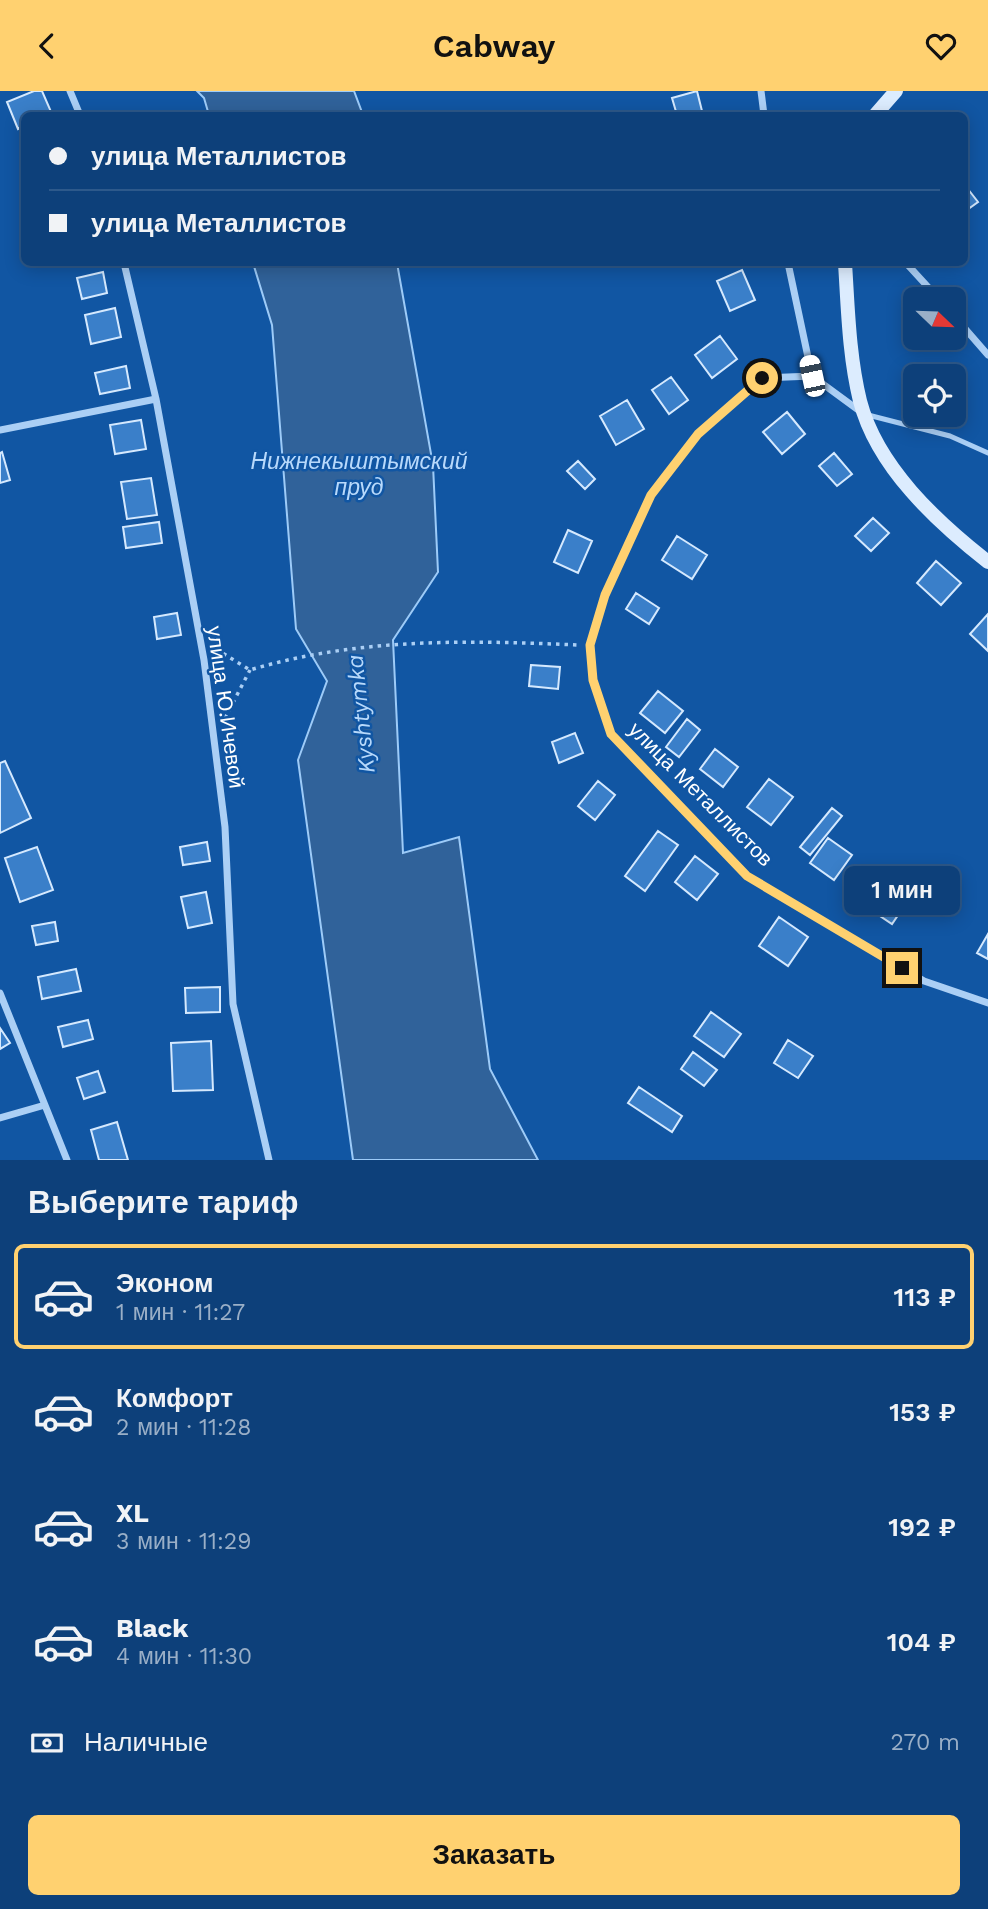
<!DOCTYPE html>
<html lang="ru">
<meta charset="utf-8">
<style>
:root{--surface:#0d407a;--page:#16477f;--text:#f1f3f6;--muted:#9aafc7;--line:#2d598b;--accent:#ffd170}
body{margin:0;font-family:"Work Sans",sans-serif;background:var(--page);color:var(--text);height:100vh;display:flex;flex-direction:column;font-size:26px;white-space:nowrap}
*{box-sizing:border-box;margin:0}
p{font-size:23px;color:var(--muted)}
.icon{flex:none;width:38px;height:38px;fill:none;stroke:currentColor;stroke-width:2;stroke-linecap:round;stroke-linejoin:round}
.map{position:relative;height:1069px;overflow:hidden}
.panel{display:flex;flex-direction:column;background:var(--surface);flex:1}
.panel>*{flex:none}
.top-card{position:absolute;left:21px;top:21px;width:947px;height:154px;border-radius:10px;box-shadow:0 4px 18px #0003,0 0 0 2px var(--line);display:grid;align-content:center;height:154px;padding:0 28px;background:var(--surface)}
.needle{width:46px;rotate:113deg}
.tools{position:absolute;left:903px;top:196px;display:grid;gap:14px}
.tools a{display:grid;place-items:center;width:63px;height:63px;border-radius:10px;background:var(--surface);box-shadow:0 4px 18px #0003,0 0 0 2px var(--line);font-size:35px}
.end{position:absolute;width:32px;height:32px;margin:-16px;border:9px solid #ffd170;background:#111;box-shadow:0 0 0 4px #111}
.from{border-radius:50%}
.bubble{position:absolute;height:49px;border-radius:10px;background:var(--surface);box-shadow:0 4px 18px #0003,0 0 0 2px var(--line);font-size:23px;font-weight:600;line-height:49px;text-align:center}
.car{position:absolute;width:21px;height:42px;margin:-21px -10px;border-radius:9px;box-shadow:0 0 5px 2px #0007;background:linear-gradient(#fff 24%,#345 0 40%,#fff 0 76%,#345 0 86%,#fff 0)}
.top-card b{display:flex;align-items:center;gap:24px;height:66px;font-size:26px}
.top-card b+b{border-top:2px solid var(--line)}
.top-card i{width:18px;height:18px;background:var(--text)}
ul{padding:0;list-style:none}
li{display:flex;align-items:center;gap:21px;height:105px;margin:0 14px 10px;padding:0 14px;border:4px solid transparent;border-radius:10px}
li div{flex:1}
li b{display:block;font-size:26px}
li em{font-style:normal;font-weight:600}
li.current{border-color:var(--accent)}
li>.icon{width:63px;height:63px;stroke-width:1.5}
h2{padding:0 28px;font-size:32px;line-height:84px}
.pay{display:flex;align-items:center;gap:18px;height:77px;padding:0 28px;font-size:26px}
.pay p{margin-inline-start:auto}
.action{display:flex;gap:14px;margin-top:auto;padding:14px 28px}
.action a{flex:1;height:80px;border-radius:10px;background:var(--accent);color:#111;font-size:28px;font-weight:600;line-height:80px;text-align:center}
header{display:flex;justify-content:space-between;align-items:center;height:91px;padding:0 28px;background:var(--accent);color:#111;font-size:32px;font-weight:600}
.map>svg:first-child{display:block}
</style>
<header><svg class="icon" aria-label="back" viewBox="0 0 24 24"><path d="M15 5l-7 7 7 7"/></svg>Cabway<svg class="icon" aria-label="heart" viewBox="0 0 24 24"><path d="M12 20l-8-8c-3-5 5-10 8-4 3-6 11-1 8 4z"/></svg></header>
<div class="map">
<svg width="988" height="1069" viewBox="0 0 988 1069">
<rect width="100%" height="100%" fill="#1156a3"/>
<!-- water -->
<path fill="#30629a" stroke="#9dcbf8" stroke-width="2" d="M197,0H354L363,24H209L204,7Z
M253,172H397L433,374L438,481L393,549L403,762L459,746L490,978L538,1069H353L298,669L327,590L296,538L272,234Z"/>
<!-- building -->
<path fill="#3a7fc9" stroke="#d5e9fe" stroke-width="2" d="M34,0H42L52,23L24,24V35L18,38L7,11Z
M697,0L703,24H677L672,7Z
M964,93L978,111L964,121Z
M742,179L755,209L730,220L717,190Z
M103,181L107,202L82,208L77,187Z
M115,217L121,246L91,253L85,224Z
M720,245L737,268L712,287L695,264Z
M126,275L130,297L100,303L95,282Z
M671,286L688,309L669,323L652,299Z
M627,309L644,338L616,354L600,325Z
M787,321L805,343L782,363L763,341Z
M141,329L146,358L115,363L110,334Z
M2,361L10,389L0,392V362Z
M834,362L852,383L837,395L819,375Z
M578,370L595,388L585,398L567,380Z
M151,387L157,424L127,428L121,391Z
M873,427L889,442L871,460L855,445Z
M159,431L162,452L126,457L123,436Z
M568,439L592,450L578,482L554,471Z
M677,445L707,464L692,488L662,469Z
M936,470L961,492L941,514L917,492Z
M636,502L659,517L649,533L626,518Z
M177,522L181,544L157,548L154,526Z
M988,523V560L970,543Z
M531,574L560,576L558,598L529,595Z
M658,600L683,620L665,642L640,622Z
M687,628L700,639L679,666L666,656Z
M575,642L583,662L559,672L552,651Z
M715,658L738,676L723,696L700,678Z
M5,670L31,727L0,742V672Z
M769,688L793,706L771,734L747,716Z
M598,690L615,704L595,729L578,715Z
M832,717L842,725L810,764L800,756Z
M658,740L678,754L645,800L625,785Z
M828,747L852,764L834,789L810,772Z
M207,751L210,770L183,774L180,756Z
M37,756L53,799L20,811L5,767Z
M695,765L718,783L697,809L675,791Z
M887,789L911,805L892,833L868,817Z
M206,801L212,832L188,837L181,806Z
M779,826L808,846L788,875L759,855Z
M55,831L58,850L36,854L32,835Z
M988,843V868L977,862Z
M76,878L81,900L42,908L38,886Z
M220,896V921L186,922L185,897Z
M711,921L741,943L724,966L694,945Z
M88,929L93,948L63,956L58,936Z
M0,937L10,952L0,958Z
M788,949L813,965L798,987L774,972Z
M211,950L213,999L173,1000L171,952Z
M693,961L717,979L704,995L681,978Z
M98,980L105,1001L84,1008L77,987Z
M639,996L682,1025L672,1041L628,1012Z
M117,1031L128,1069H99L91,1039Z"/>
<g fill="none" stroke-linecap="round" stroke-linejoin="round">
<!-- path -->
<path stroke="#abcff5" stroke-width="3.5" stroke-dasharray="3.5 5" stroke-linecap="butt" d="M216,558L250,579C356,547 468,549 577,554
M225,627L250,579"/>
<!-- service -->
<path stroke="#abcff5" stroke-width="5" d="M868,324L950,345L988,362"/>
<!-- minor -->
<path stroke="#abcff5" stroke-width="7" d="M70,0L80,24
M761,0L764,24
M124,172L156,308L204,569L225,736L233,913L269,1069
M788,172L812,285L861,321
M906,172L939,208
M954,225L988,264
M812,285L763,287L698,343L651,404L605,504L590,554L593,588L611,643L747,785L924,890L988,912
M0,339L156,308
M0,902L67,1069
M0,1027L45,1014"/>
<!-- secondary -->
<path stroke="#dcecfe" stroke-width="14" d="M875,24L896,0
M845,172C848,218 849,265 860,310C877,376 937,431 988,471"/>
</g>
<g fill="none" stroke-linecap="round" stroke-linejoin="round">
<!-- route -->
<path stroke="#ffd170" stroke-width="9" d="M762,287L698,343L651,404L605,504L590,554L593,589L611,643L747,785L902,877"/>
</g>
<g text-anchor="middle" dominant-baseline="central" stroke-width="5" stroke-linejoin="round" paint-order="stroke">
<!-- street labels -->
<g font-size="21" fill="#fff" stroke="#1156a3">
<text transform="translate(226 616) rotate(82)">улица Ю.Ичевой</text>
<text transform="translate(701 703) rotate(45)">улица Металлистов</text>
</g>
<!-- water labels -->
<g font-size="23" font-style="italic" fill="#b8d9fb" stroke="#1156a3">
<text x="359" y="370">Нижнекыштымский<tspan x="359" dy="26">пруд</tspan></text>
<text transform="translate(361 623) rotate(-96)">Kyshtymka</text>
</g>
</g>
</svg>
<div class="tools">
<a><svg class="needle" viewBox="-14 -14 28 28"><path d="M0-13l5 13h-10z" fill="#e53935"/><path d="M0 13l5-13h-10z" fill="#9aafc7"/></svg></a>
<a><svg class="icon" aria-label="locate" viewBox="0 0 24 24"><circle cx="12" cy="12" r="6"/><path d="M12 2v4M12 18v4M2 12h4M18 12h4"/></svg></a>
</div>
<i class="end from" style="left:762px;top:287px"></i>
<i class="end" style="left:902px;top:877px"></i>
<div class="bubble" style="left:844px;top:775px;width:116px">1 мин</div>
<i class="car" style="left:812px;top:285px;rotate:348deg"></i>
<div class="top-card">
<b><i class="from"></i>улица Металлистов</b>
<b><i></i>улица Металлистов</b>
</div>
</div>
<section class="panel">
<h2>Выберите тариф</h2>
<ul>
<li class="current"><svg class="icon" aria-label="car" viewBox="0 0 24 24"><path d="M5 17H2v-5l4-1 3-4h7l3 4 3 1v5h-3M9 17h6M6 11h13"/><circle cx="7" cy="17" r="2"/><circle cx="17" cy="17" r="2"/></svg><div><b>Эконом</b><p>1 мин · 11:27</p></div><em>113 ₽</em></li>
<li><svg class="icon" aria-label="car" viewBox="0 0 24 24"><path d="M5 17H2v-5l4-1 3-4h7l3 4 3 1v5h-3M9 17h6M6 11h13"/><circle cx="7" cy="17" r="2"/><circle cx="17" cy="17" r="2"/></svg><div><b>Комфорт</b><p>2 мин · 11:28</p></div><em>153 ₽</em></li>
<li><svg class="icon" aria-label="car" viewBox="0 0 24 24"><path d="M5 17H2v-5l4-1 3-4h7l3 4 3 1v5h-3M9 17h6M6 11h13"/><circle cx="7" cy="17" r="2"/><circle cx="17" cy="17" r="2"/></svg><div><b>XL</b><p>3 мин · 11:29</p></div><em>192 ₽</em></li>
<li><svg class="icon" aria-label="car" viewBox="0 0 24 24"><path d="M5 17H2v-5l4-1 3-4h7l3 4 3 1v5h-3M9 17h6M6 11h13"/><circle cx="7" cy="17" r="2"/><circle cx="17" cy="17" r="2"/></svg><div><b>Black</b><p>4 мин · 11:30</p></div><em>104 ₽</em></li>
</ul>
<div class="pay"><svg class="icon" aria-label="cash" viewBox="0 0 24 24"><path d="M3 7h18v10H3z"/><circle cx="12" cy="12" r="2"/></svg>Наличные<p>270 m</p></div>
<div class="action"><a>Заказать</a></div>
</section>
